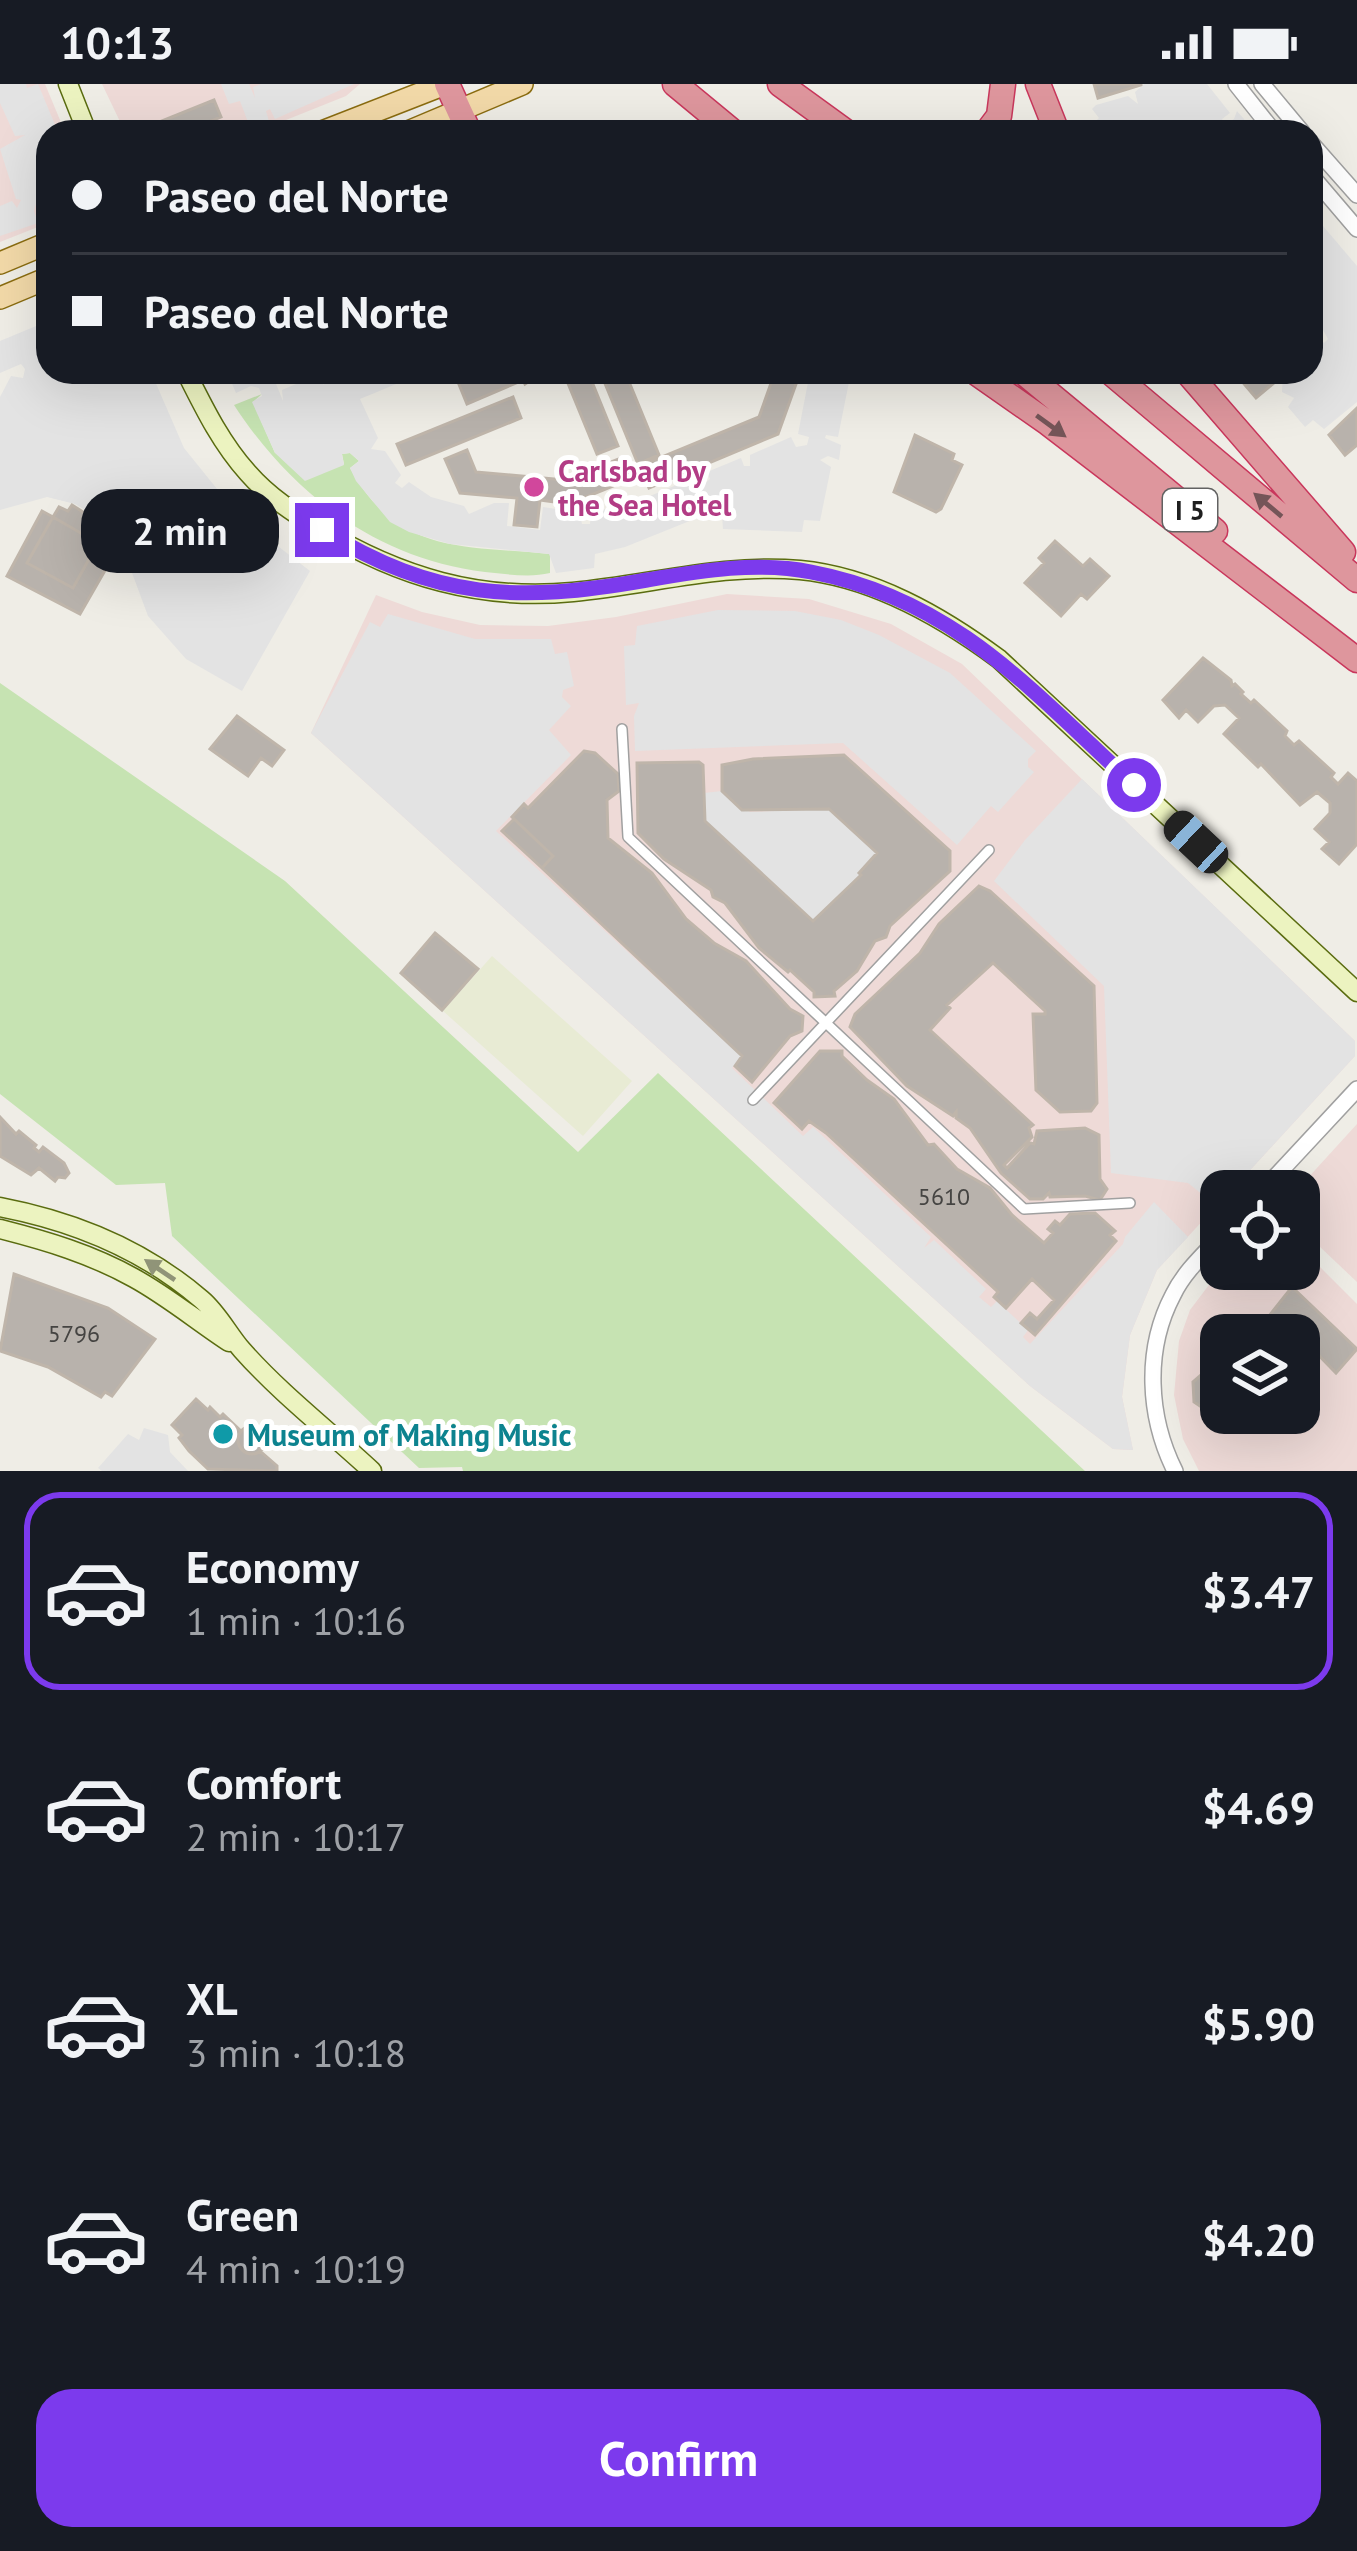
<!DOCTYPE html>
<meta charset="utf-8">
<style>
:root{--surface:#171b24;--page:#20242c;--text:#f1f3f6;--muted:#9ea1a6;--line:#363941;--accent:#7c3aed}
body{margin:0;font-family:"PT Sans",sans-serif;background:var(--page);color:var(--text);height:100vh;display:flex;flex-direction:column;font-size:45px;white-space:nowrap}
*{box-sizing:border-box;margin:0}
p{font-size:39px;color:var(--muted)}
.icon{flex:none;width:66px;height:66px;fill:none;stroke:currentColor;stroke-width:2;stroke-linecap:round;stroke-linejoin:round}
.map{position:relative;height:1387px;overflow:hidden}
.side{display:flex;flex-direction:column;background:var(--surface);flex:1}
.side>*{flex:none}
.top-card{position:absolute;left:36px;top:36px;width:1287px;height:264px;border-radius:36px;box-shadow:0 12px 48px #0002;display:grid;align-content:center;height:264px;padding:0 36px;background:var(--surface)}
.fabs{position:absolute;left:1200px;top:1086px;display:grid;gap:24px}
.fabs a{display:grid;place-items:center;width:120px;height:120px;border-radius:24px;background:var(--surface);box-shadow:0 12px 48px #0002;font-size:60px}
.end{position:absolute;width:54px;height:54px;margin:-27px;border:15px solid #7c3aed;background:#fff;box-shadow:0 0 0 6px #fff}
.from{border-radius:50%}
.bubble{position:absolute;height:84px;border-radius:36px;background:var(--surface);box-shadow:0 12px 48px #0002;font-size:39px;font-weight:800;line-height:84px;text-align:center}
.car{position:absolute;width:36px;height:72px;margin:-36px -18px;border-radius:15px;box-shadow:0 0 9px 3px #0007;background:linear-gradient(#222 24%,#8ab4d8 0 40%,#222 0 76%,#8ab4d8 0 86%,#222 0)}
.top-card b{display:flex;align-items:center;gap:42px;height:114px;font-size:45px}
.top-card b+b{border-top:3px solid var(--line)}
.top-card i{width:30px;height:30px;background:var(--text)}
ul{padding:21px 0 0;list-style:none}
li{display:flex;align-items:center;gap:36px;height:198px;margin:0 24px 18px;padding:0 12px;border:6px solid transparent;border-radius:36px}
li div{flex:1}
li b{display:block;font-size:45px}
li em{font-style:normal;font-weight:800}
li.current{border-color:var(--accent)}
li>.icon{width:108px;height:108px;stroke-width:1.5}
.primary-button{display:flex;gap:24px;margin-top:auto;padding:24px 36px}
.primary-button a{flex:1;height:138px;border-radius:36px;background:var(--accent);color:#fff;font-size:48px;font-weight:800;line-height:138px;text-align:center}
.status{display:flex;justify-content:space-between;align-items:center;height:84px;padding:0 60px;background:var(--surface);direction:ltr}
.status svg{height:33px;fill:currentColor}
.map>svg:first-child{display:block}
</style>
<div class="status"><b>10:13</b><svg viewBox="0 0 49 12"><path d="M0 12V9h3v3zM5 12V6h3v6zM10 12V3h3v9zM15 12V0h3v12zM26 1h20v11H26zM47 4h2v5h-2z"/></svg></div>
<div class="map">
<svg width="1357" height="1387" viewBox="0 0 1357 1387">
<rect width="100%" height="100%" fill="#efede6"/>
<!-- commercial -->
<path fill="#eedad7" fill-rule="evenodd" d="M0,0H45L65,48H48V139L0,158Z
M102,0H360L346,12L256,48H125Z
M727,510L809,515L891,540L962,580L1355,957V972L1231,1107H1221V1117L1157,1186L1130,1251L1122,1313L1133,1366L1113,1365L1030,1302L311,649L376,511L422,528L480,541L548,542L616,533Z
M1357,1040V1198L1299,1143V1107H1296Z
M1299,1162L1357,1220V1387H1199L1183,1355L1174,1311L1179,1257L1190,1226L1221,1185H1299ZM1221,1251H1299V1329H1221Z"/>
<!-- farmland -->
<path fill="#e8ebd4" d="M492,872L632,997L583,1052L443,927Z"/>
<!-- grass -->
<path fill="#c6e3b2" d="M262,310L253,318L275,369L344,380L342,370L350,369L359,377L350,384C398,471 461,461 550,470V489C530,494 506,490 485,488C377,475 292,410 234,321Z
M0,599L285,797L578,1068L658,989L1085,1387H463L462,1383L419,1384L172,1152L165,1099L116,1101L0,1010Z"/>
<!-- parking -->
<path fill="#e3e3e3" d="M0,0H26L27,4L38,0L58,48H48V75L34,127L38,139L0,152V122L12,117L17,124L21,116L16,115L0,65L25,51L15,52L0,19Z
M221,0H249L255,14L253,3L261,0H354L275,35L270,25L266,27L270,41L251,46L240,17L229,20Z
M1144,0H1207L1230,29L1222,35L1225,40L1234,35L1237,27L1249,41L1240,48H1212L1203,36L1200,40L1204,48H1094L1092,41L1099,34L1092,25L1096,21L1128,12L1138,20L1135,8Z
M1312,129L1357,182V318L1324,345L1313,336L1305,343L1288,323L1294,314L1282,308L1283,288H1311V257L1318,252L1324,259L1328,255L1323,246L1314,251L1311,248Z
M48,237V288H151L184,364L238,431L310,487L242,607L186,575L148,532L125,470L101,435L75,420L47,413L0,426V313L11,292L23,294L25,285L21,280L0,289V257Z
M246,288H286L274,295L283,317L282,306L317,291L324,301L322,288H425L360,315L378,354L371,365L385,367L401,391L395,399L402,404L409,398L431,413L464,422L469,430L494,419H509L507,442L540,446L543,423L569,427L580,431L582,440H590L591,429L644,414L651,423L650,412L698,392L701,399H705L710,395L707,388L741,374L744,382H750V371L791,353L796,363L807,361L809,353L798,350L810,288H851L838,353L826,351L825,354L841,361L839,376L828,372L820,376L831,383L820,437L804,436L802,448L723,445L722,431L715,418L712,428L625,463L595,470L594,484L556,489L549,470L450,460L409,448L390,438L356,397L350,384L359,377L350,369L342,370L344,381L305,397L275,369L252,318L262,312L259,304L251,302L236,309L230,295Z
M718,526L795,527L841,536L879,551L950,589L1036,667L1028,675V683L1034,688L998,728L991,722L957,761L843,659L635,667L634,632L639,619L626,621L624,562L635,561L637,542Z
M388,530L475,555H551L555,570L567,568L574,602L563,606L562,613L571,622L549,646L571,671L496,747L741,972L732,984L803,1052L813,1043L931,1153L924,1164L934,1156L986,1205L979,1213L991,1223L997,1217L1028,1246L1023,1253L1030,1260L1123,1160L1125,1153L1154,1118L1188,1153L1157,1186L1130,1251L1122,1313L1133,1366L1113,1365L1030,1302L311,649L370,538L380,543Z
M1082,695L1355,957V972L1231,1107H1221L1217,1122L1188,1099L1111,1089L1104,902L994,797L1025,756Z
M722,707L750,728L829,725L877,769L859,788L861,791L813,837L705,737L704,709Z
M144,1344L168,1351L170,1368L188,1387H102L98,1384L128,1350L139,1356Z"/>
<!-- building -->
<path fill="#b8b2ac" stroke="#bfb5aa" stroke-width="3" d="M1094,0H1141V1L1098,14Z
M214,16L221,33L185,48H144L142,45Z
M458,288H543L525,300L523,296L467,320L458,298L462,296Z
M574,288H588L618,362L597,370L565,292Z
M612,288H625L659,371L638,380L602,292Z
M775,288L800,289L778,350L649,404L640,382L759,333Z
M1234,288H1276L1281,293L1256,314Z
M513,313L521,334L406,381L397,360Z
M1357,324V361L1345,371L1329,351Z
M915,351L954,370L952,376L962,381L941,425L936,428L894,408Z
M467,366L476,388L565,396L624,373L633,394L569,420L540,416L537,443L514,441L517,414L460,409L445,375Z
M72,421L97,437L95,442L104,447L98,459L53,433L59,423L68,427Z
M42,427L53,433L27,479L73,504L98,459L115,469L80,530L7,492Z
M53,433L98,459L73,504L27,479Z
M1055,457L1083,482L1090,475L1109,492L1087,515L1081,510L1061,532L1025,499L1044,479L1039,474Z
M1203,574L1231,596L1232,602L1235,600L1243,608L1241,610L1251,619L1254,616L1287,647L1285,652L1294,661L1299,657L1334,689L1331,693L1338,700L1348,689L1357,697V760L1339,780L1322,765L1329,758L1315,745L1330,729V719L1317,708L1300,721L1261,680L1258,683L1224,650L1239,634L1225,621L1214,622L1198,638L1186,626L1179,634L1163,616Z
M237,632L284,666L272,682L261,674L248,692L210,665Z
M584,667L595,669L618,690L619,707L607,716L608,754L652,789L686,835L714,859L746,877L790,925L803,932L802,947L790,952L752,998L735,982L742,972L542,784L553,772L512,733L524,720L528,724Z
M844,671L950,767V787L890,842L886,853L875,857L857,887L834,907L835,912L814,913V908L790,886L788,888L759,864L725,819L713,813L711,806L664,775L638,749L637,679L699,678L703,681L705,737L813,837L861,791L859,789L877,769L829,725L742,726L722,707V681L753,675Z
M514,735L553,772L542,784L502,747Z
M979,802L990,807L1094,902L1097,1019L1091,1027L1060,1028L1036,1006L1033,930H1045V927L993,879L947,921L950,924L930,946L1033,1041L1029,1044L1032,1053L1004,1081L1007,1084L1030,1059L1034,1060L1037,1047L1085,1044L1099,1051L1100,1095L1107,1105L1100,1116L1085,1112L1050,1113L1049,1109L1043,1115H1030L1001,1089L970,1044L956,1034V1028L953,1032L907,1002L850,943L855,930L920,869L939,840Z
M435,849L478,885L442,926L401,889Z
M820,967H842V972L867,996L894,1015L928,1061L934,1060L957,1085L990,1104L1012,1131L1044,1159L1053,1149L1048,1145L1055,1137L1060,1141L1070,1130L1095,1129L1115,1147L1110,1151L1116,1157L1035,1251L1021,1239L1030,1229L1037,1235L1054,1216L1032,1195L1006,1224L994,1213L998,1208L826,1049L809,1037L802,1045L774,1019Z
M0,1033L16,1050L19,1047L36,1061L34,1064L39,1068L43,1063L64,1079L69,1089L65,1094L58,1093L55,1097L39,1084L31,1091L0,1072Z
M14,1190L108,1224L155,1255L112,1312L105,1308L101,1313L48,1283L0,1267Z
M1292,1203L1357,1265L1336,1289L1299,1251H1254Z
M1221,1290V1324H1203L1194,1318L1193,1298L1201,1291Z
M196,1315L208,1326L210,1323L220,1333L223,1330L241,1347L249,1342L261,1345L266,1355L260,1367L277,1382V1387L208,1385L189,1367L179,1354L182,1351L172,1341Z
M238 1356a14 14 0 1 1 28 0a14 14 0 1 1-28 0Z"/>
<g fill="none" stroke-linecap="round" stroke-linejoin="round">
<!-- pedestrian casing -->
<g stroke="#a0a0a0" stroke-width="12">
<path id="pedestrian" d="M622,645L628,753L1024,1125L1130,1119
M753,1016L989,766"/>
</g>
<!-- tertiary casing -->
<g stroke="#a0a0a0" stroke-width="18">
<path id="tertiary" d="M1236,0L1274,48
M1262,0L1302,48
M1311,59L1357,111
M1311,91L1357,145
M1262,1107L1357,1005
M1175,1387C1148,1333 1144,1266 1173,1211C1184,1188 1204,1170 1221,1152"/>
</g>
<!-- secondary casing -->
<g stroke="#5a6c10" stroke-width="21">
<path id="secondary" d="M68,0L87,48
M186,288C204,324 221,359 248,389C269,413 294,429 320,445C399,493 480,517 573,508C650,501 722,479 800,486C873,493 941,532 999,575L1357,908
M0,1123C73,1137 144,1166 201,1215C218,1229 228,1250 242,1266C281,1310 329,1347 372,1387
M0,1145C47,1157 91,1170 134,1194C167,1212 197,1237 229,1258"/>
</g>
<!-- primary casing -->
<g stroke="#8a6c10" stroke-width="24">
<path id="primary" d="M322,48L445,0
M408,48L522,0
M0,179L48,159
M0,214L48,194"/>
</g>
<!-- motorway casing -->
<g stroke="#c9375c" stroke-width="27">
<path id="motorway" d="M447,0L469,48
M675,0L733,48
M780,0L846,48
M1038,0L1057,48
M987,48L999,32L1003,0
M975,288L1048,339L1357,576
M1023,288L1215,447
M1110,288L1357,496
M1187,288L1343,468"/>
</g>
<!-- pedestrian -->
<use href="#pedestrian" stroke="#fff" stroke-width="9"/>
<!-- tertiary -->
<use href="#tertiary" stroke="#fff" stroke-width="15"/>
<!-- secondary -->
<use href="#secondary" stroke="#ecf3c0" stroke-width="18"/>
<!-- primary -->
<use href="#primary" stroke="#f2d9a8" stroke-width="21"/>
<!-- motorway -->
<use href="#motorway" stroke="#de969d" stroke-width="24"/>
</g>
<!-- one-way arrows -->
<defs><path id="oneway-solid" d="M-6-.8H1V-3.2L6.5 0L1 3.2V.8H-6Z" transform="scale(3)"/></defs>
<g fill="#755558">
<use href="#oneway-solid" transform="translate(1051 342) rotate(36)"/>
<use href="#oneway-solid" transform="translate(1268 421) rotate(-140)"/>
</g>
<use fill="#909478" href="#oneway-solid" transform="translate(160 1186) rotate(-146)"/>
<g fill="none" stroke-linecap="round" stroke-linejoin="round">
<!-- route -->
<path stroke="#7c3aed" stroke-width="15" d="M322,446C436,516 517,519 647,496C700,487 757,477 811,488C954,515 1032,607 1134,701"/>
</g>
<!-- markers -->
<circle fill="#d1479c" stroke="#fff" stroke-width="4.5" cx="534" cy="403" r="12"/>
<circle fill="#0f9aa8" stroke="#fff" stroke-width="4.5" cx="223" cy="1350" r="12"/>
<g text-anchor="middle" dominant-baseline="central" stroke-width="10" stroke-linejoin="round" paint-order="stroke">
<!-- number labels -->
<g font-size="24" fill="#454442">
<text x="944" y="1112">5610</text>
<text x="74" y="1249">5796</text>
</g>
<!-- shield labels -->
<rect fill="#fff" stroke="#626262" stroke-width="3" x="1163" y="405" width="54" height="42" rx="9"/>
<g font-size="27" font-weight="bold" fill="#1f1f1f">
<text x="1190" y="426">I 5</text>
</g>
<!-- hotel labels -->
<g font-size="30" font-weight="bold" fill="#b23c85" stroke="#fff" text-anchor="start">
<text x="558" y="386">Carlsbad by<tspan x="558" dy="34">the Sea Hotel</tspan></text>
</g>
<!-- culture labels -->
<g font-size="30" font-weight="bold" fill="#0d838f" stroke="#fff" text-anchor="start">
<text x="247" y="1350">Museum of Making Music</text>
</g>
</g>
</svg>
<div class="fabs">
<a><svg class="icon" aria-label="locate" viewBox="0 0 24 24"><circle cx="12" cy="12" r="6"/><path d="M12 2v4M12 18v4M2 12h4M18 12h4"/></svg></a>
<a><svg class="icon" aria-label="layers" viewBox="0 0 24 24"><path d="M12 4l9 5-9 5-9-5zM3 14l9 5 9-5"/></svg></a>
</div>
<i class="end from" style="left:1134px;top:701px"></i>
<i class="end" style="left:322px;top:446px"></i>
<div class="bubble" style="left:81px;top:405px;width:198px">2 min</div>
<i class="car" style="left:1196px;top:758px;rotate:313deg"></i>
<div class="top-card">
<b><i class="from"></i>Paseo del Norte</b>
<b><i></i>Paseo del Norte</b>
</div>
</div>
<section class="side">
<ul>
<li class="current"><svg class="icon" aria-label="car" viewBox="0 0 24 24"><path d="M5 17H2v-5l4-1 3-4h7l3 4 3 1v5h-3M9 17h6M6 11h13"/><circle cx="7" cy="17" r="2"/><circle cx="17" cy="17" r="2"/></svg><div><b>Economy</b><p>1 min · 10:16</p></div><em>$3.47</em></li>
<li><svg class="icon" aria-label="car" viewBox="0 0 24 24"><path d="M5 17H2v-5l4-1 3-4h7l3 4 3 1v5h-3M9 17h6M6 11h13"/><circle cx="7" cy="17" r="2"/><circle cx="17" cy="17" r="2"/></svg><div><b>Comfort</b><p>2 min · 10:17</p></div><em>$4.69</em></li>
<li><svg class="icon" aria-label="car" viewBox="0 0 24 24"><path d="M5 17H2v-5l4-1 3-4h7l3 4 3 1v5h-3M9 17h6M6 11h13"/><circle cx="7" cy="17" r="2"/><circle cx="17" cy="17" r="2"/></svg><div><b>XL</b><p>3 min · 10:18</p></div><em>$5.90</em></li>
<li><svg class="icon" aria-label="car" viewBox="0 0 24 24"><path d="M5 17H2v-5l4-1 3-4h7l3 4 3 1v5h-3M9 17h6M6 11h13"/><circle cx="7" cy="17" r="2"/><circle cx="17" cy="17" r="2"/></svg><div><b>Green</b><p>4 min · 10:19</p></div><em>$4.20</em></li>
</ul>
<div class="primary-button"><a>Confirm</a></div>
</section>
